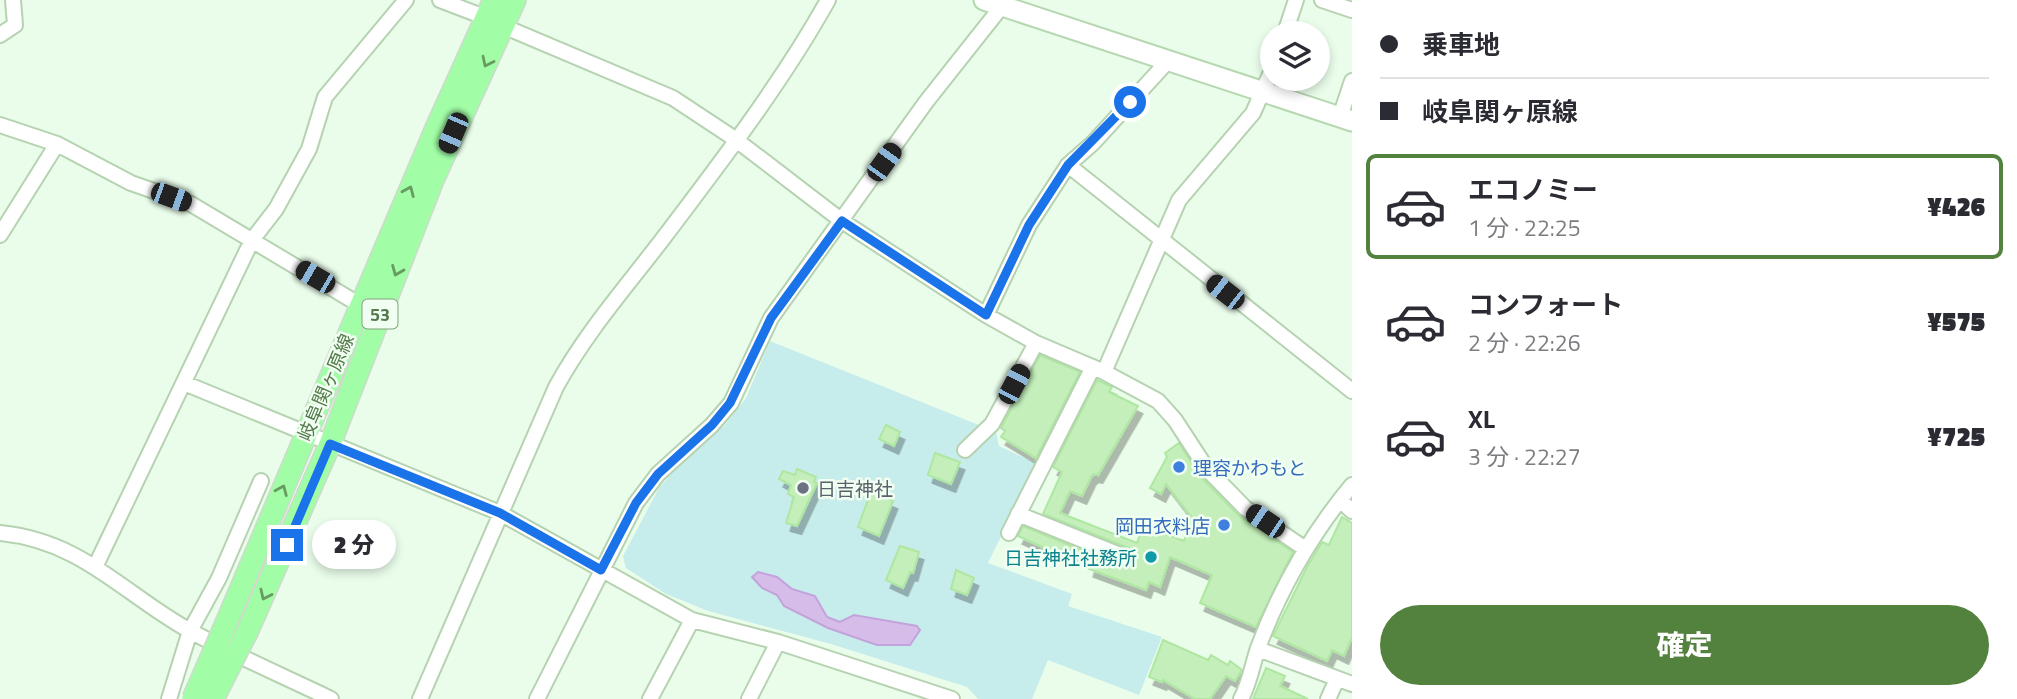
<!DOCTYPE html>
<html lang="ja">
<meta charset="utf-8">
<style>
:root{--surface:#fff;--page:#f2f2f3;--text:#2b2b33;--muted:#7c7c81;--line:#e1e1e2;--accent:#53813e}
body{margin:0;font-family:"Titillium Web","Noto Sans JP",sans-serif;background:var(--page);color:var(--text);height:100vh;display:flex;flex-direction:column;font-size:26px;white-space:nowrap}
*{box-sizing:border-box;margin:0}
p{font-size:23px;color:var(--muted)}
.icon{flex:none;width:38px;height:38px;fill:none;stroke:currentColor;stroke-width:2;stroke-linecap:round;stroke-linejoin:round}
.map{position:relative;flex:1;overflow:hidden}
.side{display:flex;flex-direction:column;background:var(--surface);width:665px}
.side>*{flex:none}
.banner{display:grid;align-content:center;height:154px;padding:0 28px;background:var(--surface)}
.fabs{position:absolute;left:1260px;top:21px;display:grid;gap:14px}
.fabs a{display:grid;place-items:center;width:70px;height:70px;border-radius:50%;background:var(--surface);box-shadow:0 4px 10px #0003;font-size:35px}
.end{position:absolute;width:32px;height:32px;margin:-16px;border:9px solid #1a73e8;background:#fff;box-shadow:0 0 0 4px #fff}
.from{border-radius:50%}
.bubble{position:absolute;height:49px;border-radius:24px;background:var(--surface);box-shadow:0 4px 10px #0003;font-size:23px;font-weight:800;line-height:49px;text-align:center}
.car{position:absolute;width:21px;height:42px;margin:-21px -10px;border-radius:9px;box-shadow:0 0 5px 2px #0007;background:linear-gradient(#222 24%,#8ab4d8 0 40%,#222 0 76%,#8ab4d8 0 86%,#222 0)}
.banner b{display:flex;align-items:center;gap:24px;height:66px;font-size:26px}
.banner b+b{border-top:2px solid var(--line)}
.banner i{width:18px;height:18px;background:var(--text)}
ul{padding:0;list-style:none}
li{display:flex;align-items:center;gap:21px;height:105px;margin:0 14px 10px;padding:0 14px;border:4px solid transparent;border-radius:10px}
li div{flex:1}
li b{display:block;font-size:26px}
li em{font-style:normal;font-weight:800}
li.active{border-color:var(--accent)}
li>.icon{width:63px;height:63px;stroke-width:1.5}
.primary-button{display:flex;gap:14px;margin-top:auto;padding:14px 28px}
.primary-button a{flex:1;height:80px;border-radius:42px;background:var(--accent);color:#fff;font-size:28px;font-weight:800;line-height:80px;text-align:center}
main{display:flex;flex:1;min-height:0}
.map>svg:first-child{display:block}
</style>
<main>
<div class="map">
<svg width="1352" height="699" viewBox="0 0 1352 699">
<defs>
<filter id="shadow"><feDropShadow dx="4.5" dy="8" stdDeviation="0" flood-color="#0004"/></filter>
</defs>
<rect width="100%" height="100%" fill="#eafdeb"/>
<!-- green -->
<path fill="#c7ecec" d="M770,341L996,432L999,446L1037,464L988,563L1072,594L1068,606L1162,637L1139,695L1048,660L1032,699H978L967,687L831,644L708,611L666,594L626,568L623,556L659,488L681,463L724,426L746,398Z"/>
<!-- water -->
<path fill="#d6bde9" stroke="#c3a3db" stroke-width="2" d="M758,572L777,577L792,589L815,596L827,617L840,622L854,615L917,626L920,630L910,645H877L828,628L784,606L777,595L762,588L752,577Z"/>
<!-- building -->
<path fill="#c4efbb" stroke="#aee7a0" stroke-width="2" filter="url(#shadow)" d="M1040,355L1080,372L1036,458L1001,437L1005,431L1001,428Z
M1097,380L1112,387L1109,392L1138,406L1098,475L1094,474L1091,477L1082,496L1070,491L1060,513L1137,543L1143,526L1184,541L1192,518L1166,484L1161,494L1150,488L1167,457L1165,453L1179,443L1200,476L1238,515L1293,552L1256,627L1200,603L1212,575L1170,557L1160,587L1149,582L1146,590L1089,569L1091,562L1060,550L1058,554L1018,536L1023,526L1121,566L1134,561V555L1129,548L1043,514L1062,472L1053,467Z
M886,425L900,432L894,446L879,439Z
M935,453L960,462L951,484L928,475Z
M797,469L816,477L814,482L817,483L797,526L786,523L794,497L788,494L791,485L779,479L783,471L795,475Z
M871,492L893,501L879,536L858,527Z
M1342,517L1352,523V637L1344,656L1332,650L1327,661L1273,636L1307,567L1322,542L1329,545Z
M900,546L919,552L913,573L910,572L903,588L886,580Z
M956,570L974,578L967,595L951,589Z
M1163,640L1208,660L1211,655L1228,665L1230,661L1242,670L1235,681L1226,676L1210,699H1195L1163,680L1162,682L1149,677Z
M1266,668L1285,676L1280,686L1308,699H1253Z"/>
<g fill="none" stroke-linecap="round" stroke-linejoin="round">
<!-- street casing -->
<g stroke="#b6d3b1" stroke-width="18">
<path id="street" d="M440,0L487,18
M1322,0L1352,10
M505,27L673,98L735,139L842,221L986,315L1036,343L1104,372L1158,401L1175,420L1207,469L1245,508L1304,548
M1285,33L1296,0
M0,35L15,25L13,0
M1340,117L1352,81
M0,125L57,144L131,183L191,204L360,305
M1068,165L1352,391
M0,235L57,144
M986,315L1029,225L1068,165L1093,143L1168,61
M1104,372L1179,200L1253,113L1272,70
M184,383L500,513L692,620L778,642L952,699
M965,450L992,424L1036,343
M1340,500L1352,511
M1018,514L1125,557
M0,533C83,541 124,595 192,632C237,656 285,677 331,699
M1009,533L1093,367
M96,565L252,240L276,209L309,149L325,97L406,0
M1258,649L1352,684
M169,699L190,631L219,578L261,481
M420,699L556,387C586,332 627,286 665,236C721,162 783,81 828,0
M537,699L636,503L658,474L712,425L731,403L771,318L926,102L1006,1
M650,699L692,620
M749,699L778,642
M1241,699C1250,682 1252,666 1258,648C1280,589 1312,533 1352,485
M1328,699L1337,679"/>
</g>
<!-- secondary casing -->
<g stroke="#b6d8b1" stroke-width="23">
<path id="secondary" d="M984,0L1352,121"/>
</g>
<!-- primary casing -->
<g stroke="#cfdacd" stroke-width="24">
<path id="primary" d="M227,621L437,126L494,0
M248,630L330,444L433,180L515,0"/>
</g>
<!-- street -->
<use href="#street" stroke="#fff" stroke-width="14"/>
<!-- secondary -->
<use href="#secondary" stroke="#fff" stroke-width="19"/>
<!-- primary -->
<use href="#primary" stroke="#a1fda6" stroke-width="21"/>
<!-- primary-bridge casing -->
<g stroke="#cfdacd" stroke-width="24" stroke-linecap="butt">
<path id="primary-bridge" d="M193,699L227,621
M213,699L248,630"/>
</g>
<!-- primary-bridge -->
<use href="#primary-bridge" stroke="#a1fda6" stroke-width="21"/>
</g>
<!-- one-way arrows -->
<defs><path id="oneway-chevron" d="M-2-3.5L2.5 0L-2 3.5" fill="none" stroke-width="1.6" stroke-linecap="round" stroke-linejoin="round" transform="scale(1.75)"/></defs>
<g stroke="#689b62">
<use href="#oneway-chevron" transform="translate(487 62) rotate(116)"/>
<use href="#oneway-chevron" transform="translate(409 191) rotate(-67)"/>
<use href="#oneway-chevron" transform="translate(397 271) rotate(112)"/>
<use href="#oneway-chevron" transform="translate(282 490) rotate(-67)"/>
<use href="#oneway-chevron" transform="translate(265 595) rotate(115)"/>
</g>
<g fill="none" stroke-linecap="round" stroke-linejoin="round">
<!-- route -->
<path stroke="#1a73e8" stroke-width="9" d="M287,545L330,444L500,513L601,570L636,503L658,474L712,425L730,403L771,318L842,221L986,315L1029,225L1068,165L1130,102"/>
</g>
<!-- markers -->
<g fill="#3f7fe0" stroke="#f1fff2" stroke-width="2.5">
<circle cx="1179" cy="467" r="7"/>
<circle cx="1224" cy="525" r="7"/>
</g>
<circle fill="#6b7280" stroke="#f1fff2" stroke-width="2.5" cx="803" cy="488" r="7"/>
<circle fill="#0f9aa8" stroke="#f1fff2" stroke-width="2.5" cx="1151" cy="557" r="7"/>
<g text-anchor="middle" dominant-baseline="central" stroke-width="5" stroke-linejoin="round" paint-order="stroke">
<!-- shield labels -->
<rect fill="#f1fff2" stroke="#84a27d" stroke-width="2" x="362.5" y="299.5" width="35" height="29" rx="5"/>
<g font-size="18" font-weight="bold" fill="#557a4b">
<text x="380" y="314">53</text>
</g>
<!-- street labels -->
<g font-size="19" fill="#557a4b" stroke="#f1fff2">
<text transform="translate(325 387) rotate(-67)">岐阜関ヶ原線</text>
</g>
<!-- shop labels -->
<g font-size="19" fill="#366cbe" stroke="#f1fff2" text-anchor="start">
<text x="1193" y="467">理容かわもと</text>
<text x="1210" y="525" text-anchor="end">岡田衣料店</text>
</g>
<!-- worship labels -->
<g font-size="19" fill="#5b616d" stroke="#f1fff2" text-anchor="start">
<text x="817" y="488">日吉神社</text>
</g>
<!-- culture labels -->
<g font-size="19" fill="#0d838f" stroke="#f1fff2" text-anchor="end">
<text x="1137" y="557">日吉神社社務所</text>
</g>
</g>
</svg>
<div class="fabs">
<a><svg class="icon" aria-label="layers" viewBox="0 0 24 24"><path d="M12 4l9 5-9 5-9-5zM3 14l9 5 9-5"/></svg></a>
</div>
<i class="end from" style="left:1130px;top:102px"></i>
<i class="end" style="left:287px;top:545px"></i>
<div class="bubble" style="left:312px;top:520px;width:84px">2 分</div>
<i class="car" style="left:453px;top:133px;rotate:203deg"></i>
<i class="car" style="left:884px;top:162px;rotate:36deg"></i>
<i class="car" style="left:171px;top:197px;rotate:110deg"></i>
<i class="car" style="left:315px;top:277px;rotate:300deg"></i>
<i class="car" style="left:1225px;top:292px;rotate:308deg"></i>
<i class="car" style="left:1014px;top:384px;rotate:28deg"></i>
<i class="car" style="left:1265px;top:521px;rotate:304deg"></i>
</div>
<section class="side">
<div class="banner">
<b><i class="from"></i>乗車地</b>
<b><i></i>岐阜関ヶ原線</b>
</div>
<ul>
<li class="active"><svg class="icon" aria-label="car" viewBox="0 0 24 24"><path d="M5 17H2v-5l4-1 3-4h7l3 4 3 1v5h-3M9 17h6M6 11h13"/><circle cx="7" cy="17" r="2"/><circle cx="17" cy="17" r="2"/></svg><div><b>エコノミー</b><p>1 分 · 22:25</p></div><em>¥426</em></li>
<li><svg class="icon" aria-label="car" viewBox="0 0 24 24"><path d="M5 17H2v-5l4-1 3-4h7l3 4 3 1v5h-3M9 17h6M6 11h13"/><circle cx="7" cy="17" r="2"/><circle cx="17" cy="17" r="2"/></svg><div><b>コンフォート</b><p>2 分 · 22:26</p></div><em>¥575</em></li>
<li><svg class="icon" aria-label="car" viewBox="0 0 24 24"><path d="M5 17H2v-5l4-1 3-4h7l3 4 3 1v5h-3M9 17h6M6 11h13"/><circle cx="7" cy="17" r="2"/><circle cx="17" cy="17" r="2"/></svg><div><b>XL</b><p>3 分 · 22:27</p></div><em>¥725</em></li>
</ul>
<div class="primary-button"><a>確定</a></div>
</section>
</main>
